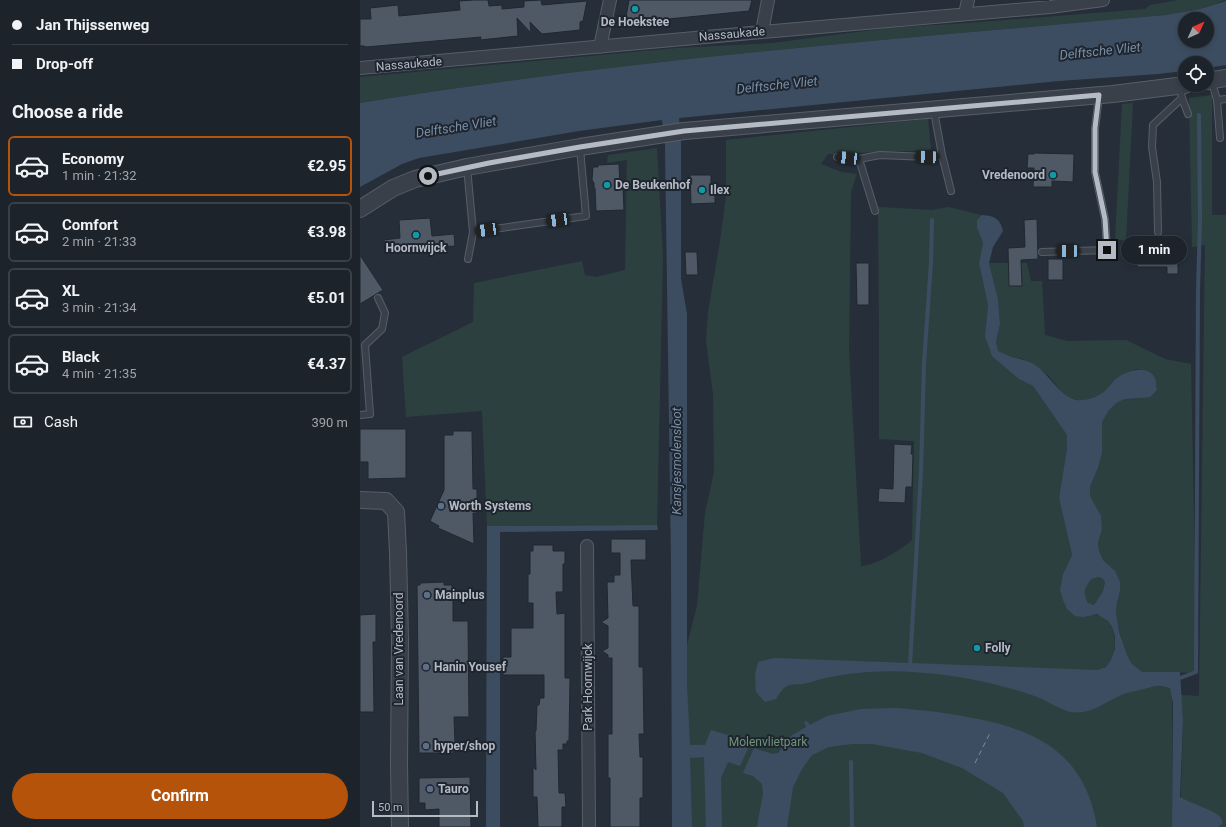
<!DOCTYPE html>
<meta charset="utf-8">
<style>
:root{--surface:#1c232b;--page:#292f37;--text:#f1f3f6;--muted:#a0a4a9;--line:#3a4047;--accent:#b45309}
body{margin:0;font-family:Roboto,sans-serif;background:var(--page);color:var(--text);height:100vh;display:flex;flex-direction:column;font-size:15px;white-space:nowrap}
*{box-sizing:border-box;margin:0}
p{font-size:13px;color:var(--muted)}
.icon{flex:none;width:22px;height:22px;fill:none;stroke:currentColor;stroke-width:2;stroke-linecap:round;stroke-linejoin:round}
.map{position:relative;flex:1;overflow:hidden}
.side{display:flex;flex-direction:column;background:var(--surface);width:360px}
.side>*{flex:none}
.guide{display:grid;align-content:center;height:88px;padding:0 12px;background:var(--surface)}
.needle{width:26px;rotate:45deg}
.tools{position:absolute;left:818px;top:12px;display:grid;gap:8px}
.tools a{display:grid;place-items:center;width:36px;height:36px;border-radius:50%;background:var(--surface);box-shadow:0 2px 6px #0003,0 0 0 1px var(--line);font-size:20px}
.scale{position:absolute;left:12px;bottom:10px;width:106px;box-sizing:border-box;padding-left:4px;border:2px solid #b5bbc5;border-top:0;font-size:11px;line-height:14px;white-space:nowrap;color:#b5bbc5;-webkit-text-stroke:3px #1e252f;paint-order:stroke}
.end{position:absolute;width:18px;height:18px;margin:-9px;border:5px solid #b5bbc5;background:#111;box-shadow:0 0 0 2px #111}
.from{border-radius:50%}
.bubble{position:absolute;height:28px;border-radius:14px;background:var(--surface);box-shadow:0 2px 6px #0003,0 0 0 1px var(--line);font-size:13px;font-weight:700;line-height:28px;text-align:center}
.car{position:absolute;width:12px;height:24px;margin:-12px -6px;border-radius:5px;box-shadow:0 0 3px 1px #0007;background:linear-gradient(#222 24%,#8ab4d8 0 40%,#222 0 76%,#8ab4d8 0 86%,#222 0)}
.guide b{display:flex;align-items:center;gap:14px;height:38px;font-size:15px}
.guide b+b{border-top:1px solid var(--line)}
.guide i{width:10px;height:10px;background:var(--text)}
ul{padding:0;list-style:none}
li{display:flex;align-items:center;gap:12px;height:60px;margin:0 8px 6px;padding:0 4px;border:2px solid var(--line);border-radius:6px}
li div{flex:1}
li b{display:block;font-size:15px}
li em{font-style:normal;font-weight:700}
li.current{border-color:var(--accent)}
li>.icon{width:36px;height:36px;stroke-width:1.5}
h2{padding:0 12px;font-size:18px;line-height:48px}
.pay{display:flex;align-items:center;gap:10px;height:44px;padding:0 12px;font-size:15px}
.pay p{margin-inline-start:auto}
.action{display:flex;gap:8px;margin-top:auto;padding:8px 12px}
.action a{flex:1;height:46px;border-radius:24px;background:var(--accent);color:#fff;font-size:16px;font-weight:700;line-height:46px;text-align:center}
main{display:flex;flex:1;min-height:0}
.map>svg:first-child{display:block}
</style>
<main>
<section class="side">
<div class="guide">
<b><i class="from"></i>Jan Thijssenweg</b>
<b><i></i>Drop-off</b>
</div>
<h2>Choose a ride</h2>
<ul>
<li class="current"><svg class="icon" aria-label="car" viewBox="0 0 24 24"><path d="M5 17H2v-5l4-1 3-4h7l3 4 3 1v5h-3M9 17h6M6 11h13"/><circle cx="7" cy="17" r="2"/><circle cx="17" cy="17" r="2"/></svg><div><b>Economy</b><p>1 min · 21:32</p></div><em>€2.95</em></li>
<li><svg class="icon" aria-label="car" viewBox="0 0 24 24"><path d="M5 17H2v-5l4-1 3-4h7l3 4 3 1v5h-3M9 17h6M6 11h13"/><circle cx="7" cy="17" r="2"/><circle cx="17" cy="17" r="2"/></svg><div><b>Comfort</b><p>2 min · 21:33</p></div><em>€3.98</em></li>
<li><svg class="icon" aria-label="car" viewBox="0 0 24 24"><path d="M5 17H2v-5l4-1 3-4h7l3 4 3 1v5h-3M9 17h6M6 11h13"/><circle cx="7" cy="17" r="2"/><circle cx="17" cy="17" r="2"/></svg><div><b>XL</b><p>3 min · 21:34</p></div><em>€5.01</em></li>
<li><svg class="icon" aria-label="car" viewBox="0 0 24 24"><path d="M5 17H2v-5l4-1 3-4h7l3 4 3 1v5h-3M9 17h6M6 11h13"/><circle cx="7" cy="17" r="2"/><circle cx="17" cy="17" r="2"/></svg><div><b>Black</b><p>4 min · 21:35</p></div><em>€4.37</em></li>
</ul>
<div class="pay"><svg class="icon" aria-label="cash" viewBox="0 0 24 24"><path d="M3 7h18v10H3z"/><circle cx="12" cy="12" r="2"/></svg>Cash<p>390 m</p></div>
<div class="action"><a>Confirm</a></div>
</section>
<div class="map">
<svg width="866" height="827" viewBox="0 0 866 827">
<rect width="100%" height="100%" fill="#262f39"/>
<!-- green -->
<path fill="#2d4040" d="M819,0H866L840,9L806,15C537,39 267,59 0,103V77L317,48L412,43L529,28L609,23L785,9L790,5Z
M852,95V215H866V827H820L823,721L821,695L839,696L845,245L832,247L829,98Z
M773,103L766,240H755L762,104Z
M568,119L571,150L468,154L461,164L482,172L497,174L491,192L489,351L501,566C515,566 541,550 552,540L554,441L519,439V322L518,207L572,210L588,207L622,215L617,220V228L623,243L619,263L628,305L625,336L659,379L673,386L707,435V448L699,498L712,555L703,574L724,617C728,616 733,614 736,615C758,616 760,656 746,667C744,668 742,669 740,669L772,664L767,655L759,632L756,612L757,603L760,591L755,571L743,560L739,551L738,542L742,530L734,505L730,496V487L738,468L742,453V422L749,410L758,402L765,399L779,398L787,371L777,369L768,372L757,378L741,395L721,401L709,398L701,391L688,375L664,359L652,357L638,351L636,342L640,324L638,299L629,263H667L671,281H682L685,335L707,341L766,340L805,359L831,364L837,673L812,672V827H323L327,645L337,606L345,513L354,472L353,394L346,341L348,312L360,241L366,197V140Z
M297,148L303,257L297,525L127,526L122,411L46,417L42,357L113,322L114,283L222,261L225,275L236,277L265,270L267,160L247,163L248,155Z
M738,577L742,578L745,581L743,591L734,605L728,603C722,591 725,589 731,578Z"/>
<!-- water -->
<path fill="#3d4d61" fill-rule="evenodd" d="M866,1V65L847,68V63H825V71L798,74L699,81L319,118L321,144V279L327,314V686L330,745H345L351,730L391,742L380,766L368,762L361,778L362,827H346L344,757L330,758L332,827H312L311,561L305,145L302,120L219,131L59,158L42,164L0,187V103C267,59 537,39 806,15L840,9ZM825,19H847V41H825Z
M622,215C634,216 640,218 643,231L633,247L629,263L638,299L640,324L636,342L638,351C643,353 647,355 652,357C660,359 668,360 675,365C690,374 703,403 722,400C727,400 735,397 739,395C746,392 751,383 757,378C767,370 791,363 796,381C796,384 796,387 797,390L790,397L779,398L765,399L758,402L749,410L742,422V453L738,468L730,487V496L741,516L742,530L738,542L739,551L743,560L755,571L760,582V591L757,603L756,612L759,632L767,655L772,664L782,672H820L823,721L820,797C828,802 856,811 860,817C862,819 862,821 863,823L858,827H812L813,703L810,688C799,684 795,686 784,689C776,691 768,692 761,695C743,703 728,717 707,711C699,708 690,703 682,699C671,694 657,690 645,687C584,671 511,664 451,682C432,688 428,678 416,699L405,702L396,692L395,675L398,662L414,658L738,670L746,667L751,660L755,649V636L752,627L748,621L737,614L724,617L715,616L707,609L703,600L700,590L703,574L712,555L699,498L707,448V435L673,386L659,379L632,356L625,336L628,305L619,263L623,243L617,228V220ZM738,577L742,578L745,582L743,591L734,605L728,603C722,591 725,589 731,579Z
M297,525L298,530L140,532V827H126L127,526Z
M534,708C563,710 590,713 618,719C683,732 726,758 737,827H664L663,821L643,793L602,768L562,753L512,744H492L469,747L452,755L442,769L433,787L427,827H397L403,794L402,784L393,776L383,773L394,748L413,754L418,753L431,736L446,727L444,722L447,721L450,725L467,716L501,709Z"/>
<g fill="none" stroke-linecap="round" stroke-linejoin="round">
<!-- stream -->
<path stroke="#3d4d61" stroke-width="4" d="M550,665L561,472L564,364L571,262L572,220
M820,678L836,672L838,291L840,220L839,115
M491,762L492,827"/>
<!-- ferry -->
<path stroke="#788da6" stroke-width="1" stroke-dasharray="5 4" stroke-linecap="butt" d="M615,763L630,733"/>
</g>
<!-- building -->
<path fill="#4e5965" stroke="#202731" d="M114,0H128L129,6L142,5V9L164,7V1L181,0L182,5L227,1L223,21L220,22V30L182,34L170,22L171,33L157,18L158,36L120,40L121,37L6,47L4,46H0V19H11L10,8L38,5L39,16L100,10L99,1Z
M269,0H392L389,11L288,21L286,20L276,21L273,25L266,17Z
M674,153L714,154L713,182L692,181V187H673L674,168H667L668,154H674Z
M259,164L260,189H263L264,210L236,211L235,188H234V183L232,180L233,167H238V165Z
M330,175H351V188L355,192V203L331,204Z
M70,218L72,236L94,234L95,246L25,251L24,240L40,238L39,220Z
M677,219L678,259L661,260L662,286H649L648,248L665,247L664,220Z
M813,250V254H818V274H807V267H777V251Z
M325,252H337L338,275H326Z
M0,255L23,290L0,304Z
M688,259H703V280H688Z
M496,263H509V305H497Z
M0,429H46V478L8,479V462H0Z
M93,431H112L113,489H117V513H113L114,544L78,528L79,526L70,521L84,490V435H93Z
M534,444L552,445L551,454H553L552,487H546L545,503L518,502L519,488L533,489Z
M251,539H286V560H271L273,606H279V667H283L284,734H279L280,757H283V798H280V827H250V778H248V734H252V658H248V655L242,651L248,648V626L241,622L248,618L247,582H254V575H260V553H251Z
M173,545H193V551H205V564H203V592H196L197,614L205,613V678H210L209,741H207V744H203V750H198L199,793H205L206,807H202V827H178L177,797H173V767L176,770L175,731H176L177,705H179L180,698H184V675H143V657H151V628H173V603H168V574H170V551H173Z
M84,582V585H92V595H93V621H108L109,717H94L95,743L94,744V753H59L57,585H60V583Z
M16,614V642H13L14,712H0V615Z
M110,777L111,827H79V809L65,810V803H59V778Z"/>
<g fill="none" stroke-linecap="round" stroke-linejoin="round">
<!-- service casing -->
<g stroke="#575e68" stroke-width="8">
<path id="service" d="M852,82L857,100L866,99
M822,98L828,114
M857,100L860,138
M574,111L582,155L591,191
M477,157L499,159L520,155L567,157L582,155
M499,159L515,211
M107,167L113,232L108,259
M113,232L226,216L220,148
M798,232L797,182L792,147L793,125L822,98L820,87
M682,252L747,250L745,219L735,172V129L739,96
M0,415L10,414L5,345L22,329L25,313L18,298"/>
</g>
<!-- minor casing -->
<g stroke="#575e68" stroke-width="14">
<path id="minor" d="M605,14L608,0
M402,32L408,0
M240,47L250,0
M0,68L402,32L690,7L743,0
M227,546L229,827"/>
</g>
<!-- tertiary casing -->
<g stroke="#575e68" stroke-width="18">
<path id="tertiary" d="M847,81L866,78
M0,209L33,188L55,179L107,167L220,147L324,131L359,128L753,94L825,85
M0,500L26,501L36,512L38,552L40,640L39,765L40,827"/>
</g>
<!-- service -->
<use href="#service" stroke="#39404a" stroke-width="6"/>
<!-- minor -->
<use href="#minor" stroke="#39404a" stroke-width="12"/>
<!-- tertiary -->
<use href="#tertiary" stroke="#39404a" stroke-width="16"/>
</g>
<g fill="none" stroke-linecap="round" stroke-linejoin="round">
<!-- route -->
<path stroke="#b5bbc5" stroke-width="5" d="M68,176L129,163L220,147L324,131L739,95L735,128V172L745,219L747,250"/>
</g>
<!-- markers -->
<g fill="#0f9aa8" stroke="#1e252f" stroke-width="1.5">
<circle cx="275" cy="9" r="4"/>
<circle cx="693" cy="175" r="4"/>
<circle cx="247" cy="185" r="4"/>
<circle cx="342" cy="190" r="4"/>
<circle cx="56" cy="235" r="4"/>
<circle cx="617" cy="648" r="4"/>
</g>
<g fill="#5c6f8a" stroke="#1e252f" stroke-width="1.5">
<circle cx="81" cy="506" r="4"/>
<circle cx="67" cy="595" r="4"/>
<circle cx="66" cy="667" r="4"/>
<circle cx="66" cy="746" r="4"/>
<circle cx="70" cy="789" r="4"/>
</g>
<g text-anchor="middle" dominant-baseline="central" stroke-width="4" stroke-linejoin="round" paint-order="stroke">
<!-- poi labels -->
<g font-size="12" font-weight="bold" fill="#b5bbc5" stroke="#1e252f" text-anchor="start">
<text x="275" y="22" text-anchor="middle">De Hoekstee</text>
<text x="685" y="175" text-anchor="end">Vredenoord</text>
<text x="255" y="185">De Beukenhof</text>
<text x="350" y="190">Ilex</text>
<text x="56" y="248" text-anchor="middle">Hoornwijck</text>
<text x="89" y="506">Worth Systems</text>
<text x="75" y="595">Mainplus</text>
<text x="625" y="648">Folly</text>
<text x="74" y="667">Hanin Yousef</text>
<text x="74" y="746">hyper/shop</text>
<text x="78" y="789">Tauro</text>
</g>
<!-- street labels -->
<g font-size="12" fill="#b5bbc5" stroke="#1e252f">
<text transform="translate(372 34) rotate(-5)">Nassaukade</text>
<text transform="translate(49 64) rotate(-5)">Nassaukade</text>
<text transform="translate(39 649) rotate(-90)">Laan van Vredenoord</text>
<text transform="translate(228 687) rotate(-90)">Park Hoornwijck</text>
</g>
<!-- park labels -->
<g font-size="12" fill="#6e9476" stroke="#1e252f">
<text x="408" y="742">Molenvlietpark</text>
</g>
<!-- water labels -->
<g font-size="13" font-style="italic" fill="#788da6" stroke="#1e252f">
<text transform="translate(740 51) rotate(-6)">Delftsche Vliet</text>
<text transform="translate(417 85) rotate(-6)">Delftsche Vliet</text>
<text transform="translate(96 127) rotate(-9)">Delftsche Vliet</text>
<text transform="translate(316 461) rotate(-90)">Kansjesmolensloot</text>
</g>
</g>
</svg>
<div class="tools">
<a><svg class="needle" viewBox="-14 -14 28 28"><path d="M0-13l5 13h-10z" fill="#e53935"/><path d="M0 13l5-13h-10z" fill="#a0a4a9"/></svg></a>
<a><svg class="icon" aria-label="locate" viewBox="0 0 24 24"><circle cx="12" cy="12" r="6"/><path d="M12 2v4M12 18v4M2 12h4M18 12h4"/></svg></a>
</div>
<div class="scale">50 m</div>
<i class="end from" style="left:68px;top:176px"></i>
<i class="end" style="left:747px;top:250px"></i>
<div class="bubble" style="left:761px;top:236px;width:66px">1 min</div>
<i class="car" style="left:567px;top:157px;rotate:272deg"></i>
<i class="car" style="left:488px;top:158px;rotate:276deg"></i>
<i class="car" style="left:198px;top:220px;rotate:262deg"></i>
<i class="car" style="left:127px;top:230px;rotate:262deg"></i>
<i class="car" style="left:708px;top:251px;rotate:269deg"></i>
</div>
</main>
